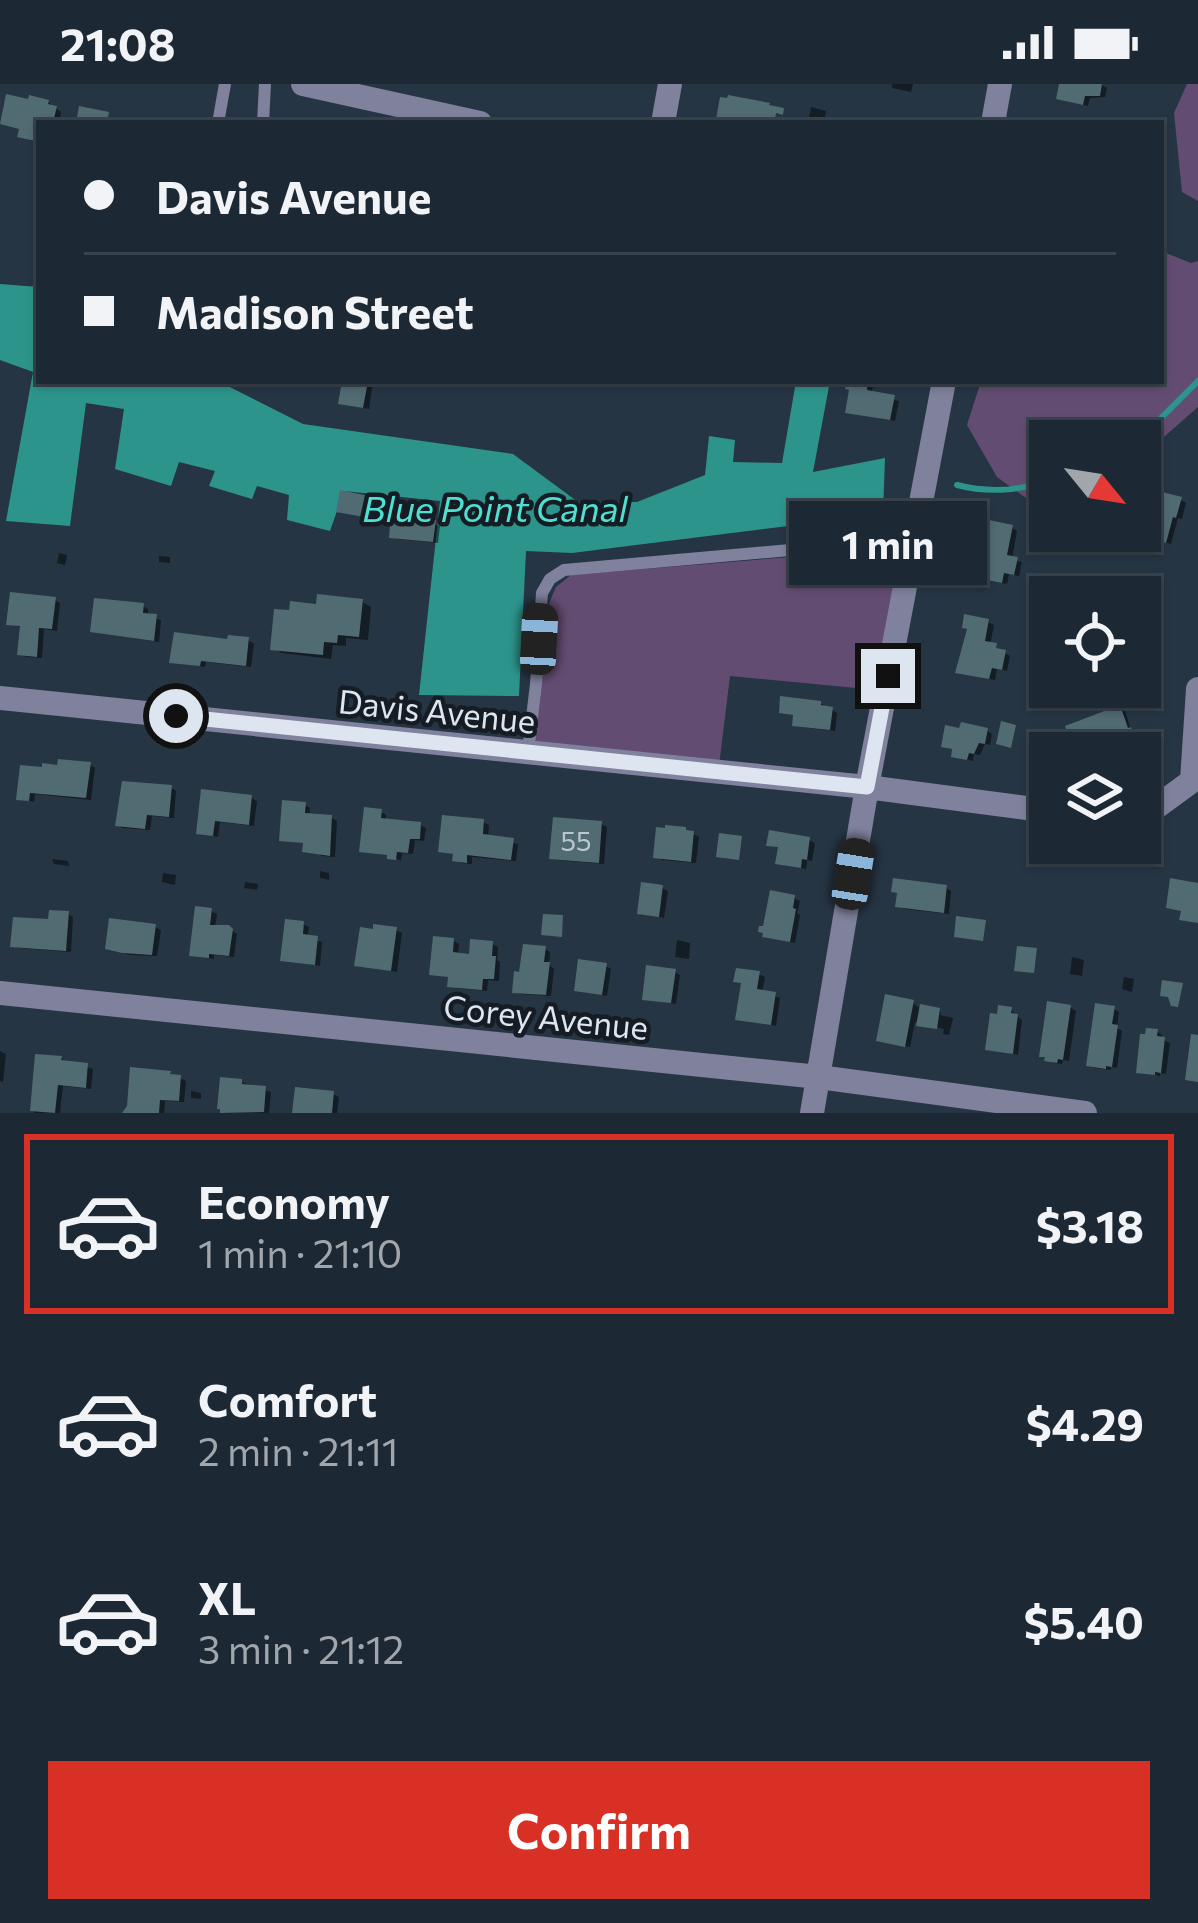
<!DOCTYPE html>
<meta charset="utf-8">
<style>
:root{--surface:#1c2833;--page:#29343f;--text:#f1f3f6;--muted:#a0a6ac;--line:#3a444e;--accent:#d93025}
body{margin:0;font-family:Commissioner,sans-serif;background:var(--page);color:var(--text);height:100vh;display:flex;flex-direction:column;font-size:45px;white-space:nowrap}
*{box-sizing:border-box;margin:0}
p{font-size:39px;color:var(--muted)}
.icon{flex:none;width:66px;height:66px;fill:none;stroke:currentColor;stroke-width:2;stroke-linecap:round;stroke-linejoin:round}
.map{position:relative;height:1029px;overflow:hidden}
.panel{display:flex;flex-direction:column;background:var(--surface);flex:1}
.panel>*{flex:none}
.guide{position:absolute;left:36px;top:36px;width:1128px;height:264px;border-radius:0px;box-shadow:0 3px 9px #0004,0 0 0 3px var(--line);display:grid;align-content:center;height:264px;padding:0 48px;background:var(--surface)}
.needle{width:78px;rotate:120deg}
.tools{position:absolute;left:1029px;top:336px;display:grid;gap:24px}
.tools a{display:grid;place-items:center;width:132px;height:132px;border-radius:0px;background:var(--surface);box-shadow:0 3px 9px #0004,0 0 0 3px var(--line);font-size:60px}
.end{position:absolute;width:54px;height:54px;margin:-27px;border:15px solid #dde6f0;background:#111;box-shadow:0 0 0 6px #111}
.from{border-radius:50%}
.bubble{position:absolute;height:84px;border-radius:0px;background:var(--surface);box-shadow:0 3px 9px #0004,0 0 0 3px var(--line);font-size:39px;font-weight:700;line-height:84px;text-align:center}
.car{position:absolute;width:36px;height:72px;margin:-36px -18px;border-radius:15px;box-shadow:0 0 9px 3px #0007;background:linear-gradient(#222 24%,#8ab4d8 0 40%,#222 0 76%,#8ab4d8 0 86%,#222 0)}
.guide b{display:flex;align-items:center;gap:42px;height:114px;font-size:45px}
.guide b+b{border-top:3px solid var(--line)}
.guide i{width:30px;height:30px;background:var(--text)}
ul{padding:21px 0 0;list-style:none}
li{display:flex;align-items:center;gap:36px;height:180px;margin:0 24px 18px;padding:0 24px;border:6px solid transparent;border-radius:0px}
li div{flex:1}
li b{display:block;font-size:45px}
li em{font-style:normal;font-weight:700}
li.on{border-color:var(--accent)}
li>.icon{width:108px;height:108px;stroke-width:1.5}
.primary-button{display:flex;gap:24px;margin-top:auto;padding:24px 48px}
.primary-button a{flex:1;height:138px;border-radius:0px;background:var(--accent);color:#fff;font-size:48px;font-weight:700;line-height:138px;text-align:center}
.status{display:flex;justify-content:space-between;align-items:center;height:84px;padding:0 60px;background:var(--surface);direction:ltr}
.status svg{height:33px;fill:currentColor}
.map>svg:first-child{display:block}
</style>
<div class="status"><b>21:08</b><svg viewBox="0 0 49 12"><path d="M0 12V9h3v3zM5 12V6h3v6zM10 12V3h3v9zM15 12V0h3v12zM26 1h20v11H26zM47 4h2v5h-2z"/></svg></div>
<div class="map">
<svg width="1198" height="1029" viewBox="0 0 1198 1029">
<rect width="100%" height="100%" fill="#263544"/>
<!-- green -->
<path fill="#634c71" d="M1187,0H1198V117L1182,108L1174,29Z
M1161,167L1191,179L1198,177V323L1140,374V357H1050V426L1040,424L997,393L967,341L981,297H1161Z
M901,464L877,606L730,592L719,682L534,661L549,519L556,503L571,491Z"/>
<!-- water -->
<path fill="#2d948b" d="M0,200L39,203V297H218L303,340L513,370L578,418H637L705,391L709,352L735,356L733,378L782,379L796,297H830L813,388L885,374L883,430L572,469L526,467L519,612L419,611L440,417L344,407L330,447L287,436L289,411L257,402L252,415L209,402L215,387L179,378L171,402L115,385L124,325L86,319L70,442L6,437L33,288L0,276Z"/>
<!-- shadow -->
<path fill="#0007" d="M892,0H913L911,8L892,4Z
M1065,0H1100L1107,4L1105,13L1090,14L1088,22L1065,17Z
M48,18L61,28L59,39H39V59L26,55L22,45Z
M811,23L826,27L824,39H808Z
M345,297H373L369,325L346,321Z
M849,297L867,299L873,302L871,310L899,317L895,337L854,330Z
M373,416L378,419L375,435L345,429Z
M1181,416L1186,419L1182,435L1178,434L1171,460L1147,453Z
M409,432L440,442L438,459L397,455L392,452Z
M1012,444L1017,447L1012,475L1022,478L1019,492L1009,490L1007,500L984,496Z
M59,469L67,471L65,481L57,479Z
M159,472L170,473V479L159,478Z
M1092,496L1103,498L1102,505L1091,503Z
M1140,514L1153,519L1147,560L1140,559Z
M55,516L60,519L57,547L44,545L42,574L26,573L20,569L23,543L9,540Z
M362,518L371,523L368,556L346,554V562L333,561L331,575L282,569L273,564L319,524Z
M143,522L148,525V532L161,536L159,558L98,549Z
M988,538L994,541L990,561L1010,572L1007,587L997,585L995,596L964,590Z
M248,556L254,560L251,583L206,578L205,583L172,577L230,558Z
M820,619L837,629L835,647L801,643L795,640L796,632L782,628Z
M1119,624L1125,627L1133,652L1081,668L1076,665Z
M987,647L992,650L990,661L985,660L980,671L974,670L973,677L960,674Z
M90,681L95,684L91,716L35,710L34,718L19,714L60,684Z
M171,704L176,707L174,734L152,732L150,746L123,744L118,741Z
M204,708L252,714L257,717L254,742L220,738L218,753L199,748Z
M305,721L310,724L309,732L332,734L337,737L335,773L322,772L306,760L283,755Z
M381,728L386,731V738L420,741L426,744L424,757L415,756L413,770L402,769L401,777L390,771L362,766Z
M483,738L489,741L488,754L518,760L516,777L472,773V780L461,779L455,775L456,771L441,767Z
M601,740L607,743L604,780L558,776L552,773Z
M685,746L699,753L696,779L662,776L656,772Z
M809,756L815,759L812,777L807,776L806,785L784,781L781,764L770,760Z
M52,775L68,777L69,782L54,780Z
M320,787L329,789V796L320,794Z
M163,789L176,791L175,801L162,798Z
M245,798L258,800L257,806L244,804Z
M662,804L668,807L664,834L640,828Z
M946,804L951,807L949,830L904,825L898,822L900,810Z
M794,814L800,817L797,829L800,831L795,859L765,852Z
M211,827L217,830L215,844H228L237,850L234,873L214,871V875L192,870Z
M68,830L73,833L71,868L19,864L13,861Z
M303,840L309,843L307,854L322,858L320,882L283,875Z
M155,843L161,846L157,872L130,871L114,867Z
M396,846L402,849L397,888L358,880Z
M677,856L690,859L689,875L675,873Z
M454,857L459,860L458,871L472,873L492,860L498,863L497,876L500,878L499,897L488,896L487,907L456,904L450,901L451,894L432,890Z
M545,865L550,868L549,881L554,885L551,912L520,910L515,907Z
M1072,873L1084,876L1082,892L1070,890Z
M606,882L611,885L607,912L577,906Z
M675,888L680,891L676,920L645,914Z
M759,890L765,893L762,909L780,914L776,942L739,934Z
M1124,893L1134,895L1132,908L1122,905Z
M913,919L918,923L941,928L940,931L953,934L949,951L943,950L944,945L915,938L910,963L885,958Z
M1070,923L1076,927L1069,977L1063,976L1062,980L1053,979L1047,976Z
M1114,925L1119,928L1117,944L1122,947L1117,984L1111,983V986L1095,984L1089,981Z
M1011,926L1022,936L1018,971L988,964Z
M1157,948L1162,951L1161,955L1170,959L1166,990L1160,989V992L1139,987Z
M0,967L6,970L3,998L0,997Z
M61,975L93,985L91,1005L63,1002L60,1029H34L33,1026Z
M180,994L186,997L184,1018L165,1017L164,1029H125Z
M241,998L271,1008L269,1029H223Z
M191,1007L201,1009V1015L191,1014Z
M333,1010L339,1013L337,1029H295Z"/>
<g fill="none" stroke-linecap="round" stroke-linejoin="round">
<!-- stream -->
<path stroke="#2d948b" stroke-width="6" d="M1124,357L1160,335L1198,297
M957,401C988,409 1021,407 1050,395"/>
</g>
<!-- building -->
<path fill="#516b73" d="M1059,0H1102L1100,12H1085L1083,21L1056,15Z
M6,10L28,15L29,11L49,16L48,20L57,22L53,39H39V58L17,53L19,45L0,40Z
M728,11L770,19L769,21L784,24L783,31L776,29L775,35L767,34L766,39H723L724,37L716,35L720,13L727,14Z
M79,22L109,28L107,39H76Z
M342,297H368L363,324L338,320Z
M846,297H868L867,306L895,311L890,336L845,329L849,306L845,305Z
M1150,405L1182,413L1176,434L1173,433L1166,459L1138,451Z
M340,406L374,413L370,434L336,428Z
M391,428L410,429L409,434L436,436L433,458L389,454Z
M984,433L989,434V436L1013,441L1007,471L1018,473L1014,491L1004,489L1002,499L975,494Z
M10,508L56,513L52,545L39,544L37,573L17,571L20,542L6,541Z
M317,510L363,515L359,553L338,551L337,559L324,558L323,571L270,566L274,525L289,526L290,517L316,520Z
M94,514L144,519L143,529L157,530L154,557L90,548Z
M964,530L989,535L985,557L997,559L996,564L1006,566L1002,586L992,584L989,595L955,589L967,545L962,544Z
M174,548L227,555L228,551L249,553L246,582L201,577L200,582L169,579Z
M780,612L821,617V621L833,623L830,646L792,642L793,631L779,629Z
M1120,621L1128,644L1131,643L1132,648L1073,667L1065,642Z
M1001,637L1016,641L1011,664L996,660Z
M961,638L988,644L985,660L979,659L974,670L969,669L967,676L951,673L952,665L941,663L945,641L959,644Z
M58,675L91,678L86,714L30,709L29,717L16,716L20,681L42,683V679L57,681Z
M122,697L172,701L169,733L147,731L145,745L115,742Z
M201,705L252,711L249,741L215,737L213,752L196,750Z
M282,716L306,718L305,729L332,731L330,772L302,768L303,759L279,757Z
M364,723L382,725L381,734L421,738L420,755H410L408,769L397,768L396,776L387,775V771L359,768Z
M442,731L484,735L483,750L514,754L511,776L467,771V779L452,777L453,770L438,768Z
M553,733L602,737L599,779L549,775Z
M665,741L686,743V746L694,747L691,778L653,774L656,743L665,744Z
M769,746L810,753L807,776L802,775L801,784L775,780L778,763L766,762Z
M719,749L742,752L739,776L716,773Z
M893,794L947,801L944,829L895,823L897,809L891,808Z
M1170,794L1198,799V839L1179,836L1181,827L1166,824Z
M641,798L663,801L659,833L637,830Z
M770,806L795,811L793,824L796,825L790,858L762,853L763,849L758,848L759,842H763Z
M195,822L212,824L210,841H229L233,845L229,872L209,870V874L189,872Z
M49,826L69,827L66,867L10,863L13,833L48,835Z
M543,830L563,831L562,853L541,851Z
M956,832L986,836L983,857L954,853Z
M109,834L156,840L152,871L122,869L105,865Z
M285,835L304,837L303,850L318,852L315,881L280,877Z
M373,840L397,843L391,887L354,882L360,843L373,845Z
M433,852L454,854L453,868L469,870L470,855L493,857L492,872H496L494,895H483L482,906L447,903L448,893L429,891Z
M523,860L546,862L544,878H550L546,911L512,909L514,887L519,888Z
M1017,862L1037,864L1034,889L1014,887Z
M578,875L607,879L602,911L574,907Z
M646,881L676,885L671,919L642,916Z
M736,884L760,887L757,905L776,908L771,941L735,936L741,899L733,898Z
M1162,896L1183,899L1178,923L1171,922L1168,913L1160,912Z
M885,910L914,916L905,963L876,957Z
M1047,917L1071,921L1063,976L1058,975L1057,979L1044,977L1045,973H1039Z
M1095,919L1115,922L1112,940L1118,941L1112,983L1106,982V985L1086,982Z
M920,920L940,924L937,945L916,942Z
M998,921L1012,923L1011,929L1018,930L1013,970L985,966L990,929L997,930Z
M1146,944L1158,945L1157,952L1165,953L1161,989L1155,988V991L1136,989L1140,950H1145Z
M1191,950L1198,951V998L1185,996Z
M35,970L62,972L61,976L88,979L86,1004L58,1001L55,1029L30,1027Z
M130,983L171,987L170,990L181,991L179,1017L160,1016L159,1029H122L127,1022Z
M220,993L242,995V1000L266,1002L264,1028L220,1029V1025H217Z
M295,1003L334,1007L332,1029H292Z"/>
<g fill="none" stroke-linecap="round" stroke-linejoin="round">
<!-- service -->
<path stroke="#7f819d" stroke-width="12" d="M218,39L225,0
M263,39L265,0
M528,667L536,600L542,509L550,495L564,486L914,455"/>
<!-- minor -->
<path stroke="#7f819d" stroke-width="24" d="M303,0L480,39
M663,39L670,0
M993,39L1000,0
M0,614L867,703L1050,727
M1140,735L1192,697L1198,605
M0,909L819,993L1085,1029
M812,1029L867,703L944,297"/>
</g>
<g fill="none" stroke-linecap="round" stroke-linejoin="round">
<!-- route -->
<path stroke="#dde6f0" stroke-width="15" d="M176,632L867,703L888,592"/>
</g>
<g text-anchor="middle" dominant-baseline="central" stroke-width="9" stroke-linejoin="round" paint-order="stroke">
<!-- number labels -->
<g font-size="27" fill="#bac7d1">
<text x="576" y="756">55</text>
</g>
<!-- street labels -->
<g font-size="33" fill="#dde6f0" stroke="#151c23">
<text transform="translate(437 626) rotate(6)">Davis Avenue</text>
<text transform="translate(546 932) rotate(6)">Corey Avenue</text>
</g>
<!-- water labels -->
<g font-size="36" font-style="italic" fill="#50e0d3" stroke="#151c23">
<text x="495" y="423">Blue Point Canal</text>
</g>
</g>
</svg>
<div class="tools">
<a><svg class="needle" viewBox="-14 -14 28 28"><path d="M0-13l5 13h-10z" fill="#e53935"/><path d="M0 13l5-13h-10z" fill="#a0a6ac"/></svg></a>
<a><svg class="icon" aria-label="locate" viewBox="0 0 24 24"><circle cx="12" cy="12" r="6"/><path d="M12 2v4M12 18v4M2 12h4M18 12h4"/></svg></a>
<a><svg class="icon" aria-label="layers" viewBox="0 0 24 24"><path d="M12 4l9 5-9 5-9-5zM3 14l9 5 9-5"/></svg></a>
</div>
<i class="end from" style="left:176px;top:632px"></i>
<i class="end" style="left:888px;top:592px"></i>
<div class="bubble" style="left:789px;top:417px;width:198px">1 min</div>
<i class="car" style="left:539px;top:555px;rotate:3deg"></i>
<i class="car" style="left:853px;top:790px;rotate:9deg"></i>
<div class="guide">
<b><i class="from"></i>Davis Avenue</b>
<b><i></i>Madison Street</b>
</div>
</div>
<section class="panel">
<ul>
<li class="on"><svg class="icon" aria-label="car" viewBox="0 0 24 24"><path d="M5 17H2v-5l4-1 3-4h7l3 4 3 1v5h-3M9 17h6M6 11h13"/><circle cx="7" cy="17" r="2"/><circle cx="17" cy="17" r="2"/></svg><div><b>Economy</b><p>1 min · 21:10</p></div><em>$3.18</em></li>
<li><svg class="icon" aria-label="car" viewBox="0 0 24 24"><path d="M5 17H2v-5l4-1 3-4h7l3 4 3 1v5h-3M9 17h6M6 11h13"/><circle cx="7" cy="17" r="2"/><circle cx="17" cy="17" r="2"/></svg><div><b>Comfort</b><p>2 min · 21:11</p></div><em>$4.29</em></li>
<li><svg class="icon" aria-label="car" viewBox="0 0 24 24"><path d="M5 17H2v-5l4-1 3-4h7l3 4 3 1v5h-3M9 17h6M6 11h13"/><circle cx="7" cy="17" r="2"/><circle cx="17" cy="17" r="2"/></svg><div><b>XL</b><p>3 min · 21:12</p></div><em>$5.40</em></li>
</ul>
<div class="primary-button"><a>Confirm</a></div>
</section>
